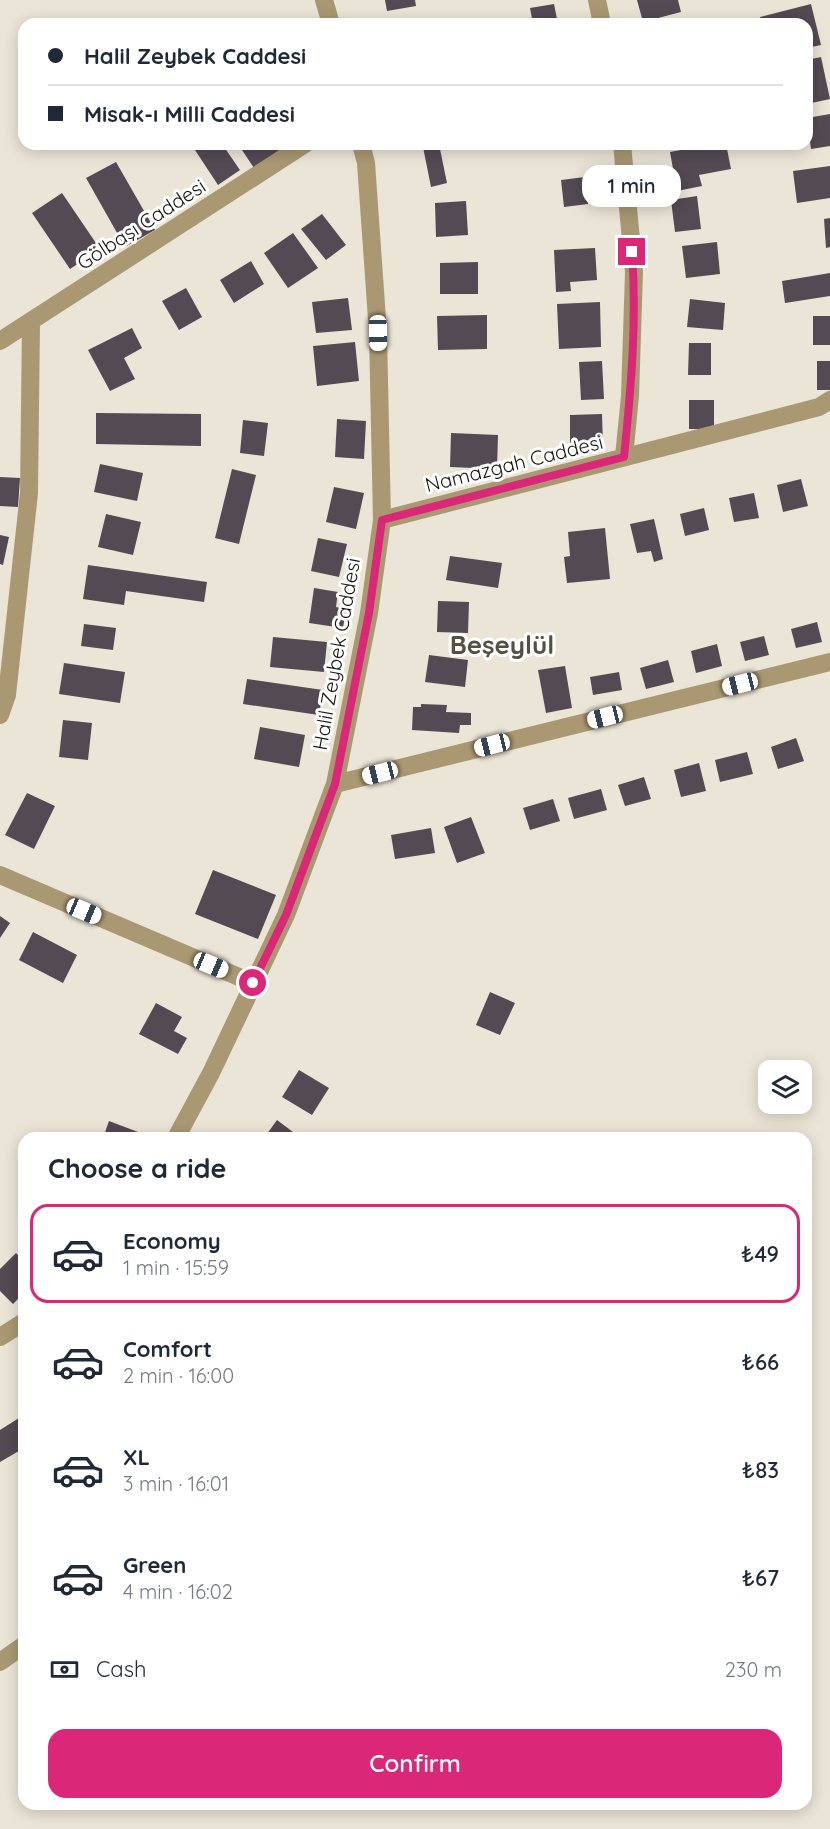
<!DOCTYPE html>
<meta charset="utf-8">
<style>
:root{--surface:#fff;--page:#f6f6f7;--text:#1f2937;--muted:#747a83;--line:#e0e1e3;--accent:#db2777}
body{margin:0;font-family:Quicksand,sans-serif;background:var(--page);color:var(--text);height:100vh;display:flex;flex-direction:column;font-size:22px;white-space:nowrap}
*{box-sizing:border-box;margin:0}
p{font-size:20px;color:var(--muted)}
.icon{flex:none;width:33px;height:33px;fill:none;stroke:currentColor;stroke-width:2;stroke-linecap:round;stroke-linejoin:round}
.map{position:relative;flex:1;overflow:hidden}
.side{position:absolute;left:18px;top:1132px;width:794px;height:678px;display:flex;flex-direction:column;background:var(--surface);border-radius:18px;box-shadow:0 3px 15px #0003}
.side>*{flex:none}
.guide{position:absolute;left:18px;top:18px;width:795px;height:132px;border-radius:18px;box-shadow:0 3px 15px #0003;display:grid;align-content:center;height:132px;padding:0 30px;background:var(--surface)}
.fabs{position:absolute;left:758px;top:1060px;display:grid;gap:12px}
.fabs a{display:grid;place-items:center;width:54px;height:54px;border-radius:12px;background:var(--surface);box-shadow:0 3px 15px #0003;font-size:30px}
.end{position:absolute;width:27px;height:27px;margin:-14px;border:8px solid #db2777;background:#fff;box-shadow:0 0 0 3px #fff}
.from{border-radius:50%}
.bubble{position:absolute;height:42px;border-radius:18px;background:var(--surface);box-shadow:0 3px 15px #0003;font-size:20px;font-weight:600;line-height:42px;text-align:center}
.car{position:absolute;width:18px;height:36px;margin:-18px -9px;border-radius:8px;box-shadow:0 0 4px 2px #0007;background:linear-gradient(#fff 24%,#345 0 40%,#fff 0 76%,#345 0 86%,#fff 0)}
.guide b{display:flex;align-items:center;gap:21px;height:57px;font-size:22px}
.guide b+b{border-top:2px solid var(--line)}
.guide i{width:15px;height:15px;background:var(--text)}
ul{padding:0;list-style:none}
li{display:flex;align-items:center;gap:18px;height:99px;margin:0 12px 9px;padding:0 18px;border:3px solid transparent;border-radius:18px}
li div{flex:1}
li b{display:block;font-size:22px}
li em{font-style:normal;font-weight:600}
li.selected{border-color:var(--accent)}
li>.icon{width:54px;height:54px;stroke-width:1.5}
h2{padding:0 30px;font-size:27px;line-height:72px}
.pay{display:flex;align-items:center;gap:15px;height:66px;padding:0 30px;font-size:22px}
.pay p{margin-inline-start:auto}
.button{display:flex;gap:12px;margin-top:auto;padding:12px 30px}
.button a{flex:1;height:69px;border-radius:18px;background:var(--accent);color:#fff;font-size:24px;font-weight:600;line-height:69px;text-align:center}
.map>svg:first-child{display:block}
</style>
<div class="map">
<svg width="830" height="1829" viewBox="0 0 830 1829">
<rect width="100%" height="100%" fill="#ebe5d7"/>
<!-- building -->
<path fill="#534a53" d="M385,0H415L416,6L387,11Z
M637,0H678L681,12L643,22Z
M554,4L558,24H533L530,8Z
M811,4L821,45L807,48V24H761L760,17Z
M821,57L830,99L807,104V60Z
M830,114V146L811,149L807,118Z
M191,144H222L240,170L218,185Z
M238,144H284L286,147L254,168Z
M439,144L447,183L431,187L423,147Z
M713,144H726L731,169L699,175L702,186L677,191L670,152Z
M116,162L155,230L125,247L86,178Z
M830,166V198L797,203L793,171Z
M585,177L588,204L564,207L561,180Z
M62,193L100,249L70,269L32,213Z
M697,196L701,229L675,232L671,200Z
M466,201L468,235L436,237L435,203Z
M322,214L346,245L326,260L301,229Z
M830,218V247L826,248L824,219Z
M293,233L318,268L288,288L264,253Z
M717,242L720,274L686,278L682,246Z
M595,248L597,280L570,282L571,291L556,292L554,250Z
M251,261L264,284L234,303L220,280Z
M478,262V294H440V263Z
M830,273V296L785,303L782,281Z
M186,288L202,317L179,330L162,301Z
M348,298L352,330L316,333L312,302Z
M690,299L725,303L723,330L687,327Z
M600,302L601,347L559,349L557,304Z
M487,315V349L438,350L437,316Z
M813,316H830V345H813Z
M132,328L142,348L124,358L135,379L110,391L88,350Z
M355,342L359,381L317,386L313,346Z
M689,343H711V375H688Z
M602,361L604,399L581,400L579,362Z
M817,361H830V390H817Z
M689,400H714V429H689Z
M96,413L201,414V446L96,444Z
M602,414L603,446H570V415Z
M337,419L366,421L364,459L335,457Z
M243,420L268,423L264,456L240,453Z
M451,433L498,435L497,469L450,467Z
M100,464L143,473L137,501L94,492Z
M232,469L256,475L239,544L215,538Z
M0,477L20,478L18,507L0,506Z
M801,479L808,506L783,512L777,485Z
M334,487L364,493L356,529L326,522Z
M754,493L759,518L734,522L729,498Z
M704,508L709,530L685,536L680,514Z
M106,514L141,522L133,555L98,547Z
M654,519L663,559L654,562L651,551L637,553L630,524Z
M605,528L610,579L567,583L564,557L570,556L568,532Z
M0,535L9,537L3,565L0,564Z
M318,538L347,544L339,577L311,571Z
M450,556L502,563L498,588L446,580Z
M88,565L207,582L204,602L126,591L124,605L83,599Z
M314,588L338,592L336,607L346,609L343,628L309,623Z
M438,601L469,602L468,633L437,632Z
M817,622L822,642L796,648L791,629Z
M84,624L116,628L113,650L81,646Z
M764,636L769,655L745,661L740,642Z
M273,637L327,642L324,672L270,667Z
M717,644L722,666L696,673L691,651Z
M429,655L468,660L465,687L425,682Z
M668,660L674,682L646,689L640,668Z
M64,663L125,672L120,703L59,694Z
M565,666L572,708L546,713L538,670Z
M619,672L622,690L593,695L590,677Z
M247,679L323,690L319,715L243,704Z
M421,704L447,705L446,712L471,713V725H460L459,733L412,730L413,707H421Z
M63,720L92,723L88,760L59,757Z
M260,727L305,735L299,767L254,759Z
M796,738L804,761L778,769L771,747Z
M747,752L753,774L720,782L715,760Z
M699,763L706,791L681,797L674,770Z
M644,777L651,799L625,806L618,785Z
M601,789L607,810L574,819L568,798Z
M27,793L55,806L34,849L5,835Z
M553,799L560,821L530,830L523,808Z
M471,817L485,853L457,863L444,827Z
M431,828L435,853L395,859L391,835Z
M213,870L276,895L258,939L195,914Z
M0,916L10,923L0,938Z
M33,932L77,955L63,983L19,960Z
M490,992L515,1003L500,1035L476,1025Z
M156,1003L182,1017L174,1031L187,1038L178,1054L139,1034Z
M299,1070L329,1088L312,1115L282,1097Z
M277,1120L301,1138H264Z
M109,1121L146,1135L145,1138H103Z
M16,1253L24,1261V1293L13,1304L0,1291V1269Z
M19,1418L24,1426V1448L0,1462V1430Z"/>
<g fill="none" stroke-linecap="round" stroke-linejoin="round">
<!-- minor -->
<path stroke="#a99872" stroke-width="18" d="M324,0L331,24
M597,0L602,24
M622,144L634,272L630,396L624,457
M0,341L305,144
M382,520L819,407L830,400
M0,715L7,695L29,493L31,322
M335,784L830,662
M0,875L253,983
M176,1138L211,1073L286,915L335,784L369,613L382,520L378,333L366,163L361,144
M0,1337L24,1322
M0,1662L24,1645"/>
</g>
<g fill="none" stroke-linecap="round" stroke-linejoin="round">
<!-- route -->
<path stroke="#db2777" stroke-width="8" d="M253,983L286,915L335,784L369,613L382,520L624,457C631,389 637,320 632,252"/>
</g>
<g text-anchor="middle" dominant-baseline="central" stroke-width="6" stroke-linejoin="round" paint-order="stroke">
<!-- street labels -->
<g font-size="20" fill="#16140f" stroke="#fff">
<text transform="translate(141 224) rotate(-33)">Gölbaşı Caddesi</text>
<text transform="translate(514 463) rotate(-14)">Namazgah Caddesi</text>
<text transform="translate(336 654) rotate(-80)">Halil Zeybek Caddesi</text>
</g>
<!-- district labels -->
<g font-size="26" font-weight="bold" fill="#555044" stroke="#fff">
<text x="502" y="644">Beşeylül</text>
</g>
</g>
</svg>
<div class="fabs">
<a><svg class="icon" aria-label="layers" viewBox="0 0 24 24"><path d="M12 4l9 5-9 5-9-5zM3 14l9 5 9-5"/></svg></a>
</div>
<i class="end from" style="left:253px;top:983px"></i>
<i class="end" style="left:632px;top:252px"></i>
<div class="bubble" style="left:582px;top:165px;width:99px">1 min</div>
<i class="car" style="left:378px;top:333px;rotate:179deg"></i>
<i class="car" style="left:740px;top:684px;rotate:256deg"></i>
<i class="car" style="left:605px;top:717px;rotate:256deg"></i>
<i class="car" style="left:492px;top:745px;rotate:256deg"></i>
<i class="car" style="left:380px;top:773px;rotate:256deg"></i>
<i class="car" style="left:84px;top:911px;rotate:113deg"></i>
<i class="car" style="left:211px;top:965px;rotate:113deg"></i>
<div class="guide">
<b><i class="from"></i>Halil Zeybek Caddesi</b>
<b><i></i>Misak-ı Milli Caddesi</b>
</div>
<section class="side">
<h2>Choose a ride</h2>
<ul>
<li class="selected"><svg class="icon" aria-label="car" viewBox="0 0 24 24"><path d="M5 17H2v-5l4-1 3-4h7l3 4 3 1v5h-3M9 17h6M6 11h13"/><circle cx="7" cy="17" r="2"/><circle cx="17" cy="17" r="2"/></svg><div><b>Economy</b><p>1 min · 15:59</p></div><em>₺49</em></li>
<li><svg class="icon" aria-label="car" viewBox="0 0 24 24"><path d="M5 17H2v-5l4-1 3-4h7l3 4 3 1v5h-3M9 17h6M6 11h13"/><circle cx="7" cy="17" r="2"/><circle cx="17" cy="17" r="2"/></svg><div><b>Comfort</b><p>2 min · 16:00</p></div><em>₺66</em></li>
<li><svg class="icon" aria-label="car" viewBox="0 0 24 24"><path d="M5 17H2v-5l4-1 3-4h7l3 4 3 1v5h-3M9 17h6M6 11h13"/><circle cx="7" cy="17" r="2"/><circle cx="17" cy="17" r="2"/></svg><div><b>XL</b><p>3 min · 16:01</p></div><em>₺83</em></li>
<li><svg class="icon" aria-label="car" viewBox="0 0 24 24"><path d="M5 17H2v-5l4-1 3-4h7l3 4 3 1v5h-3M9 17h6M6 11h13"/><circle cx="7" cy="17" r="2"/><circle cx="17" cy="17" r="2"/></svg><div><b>Green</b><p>4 min · 16:02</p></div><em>₺67</em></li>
</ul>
<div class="pay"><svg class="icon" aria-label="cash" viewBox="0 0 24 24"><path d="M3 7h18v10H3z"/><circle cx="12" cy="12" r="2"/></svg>Cash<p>230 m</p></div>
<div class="button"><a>Confirm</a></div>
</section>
</div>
